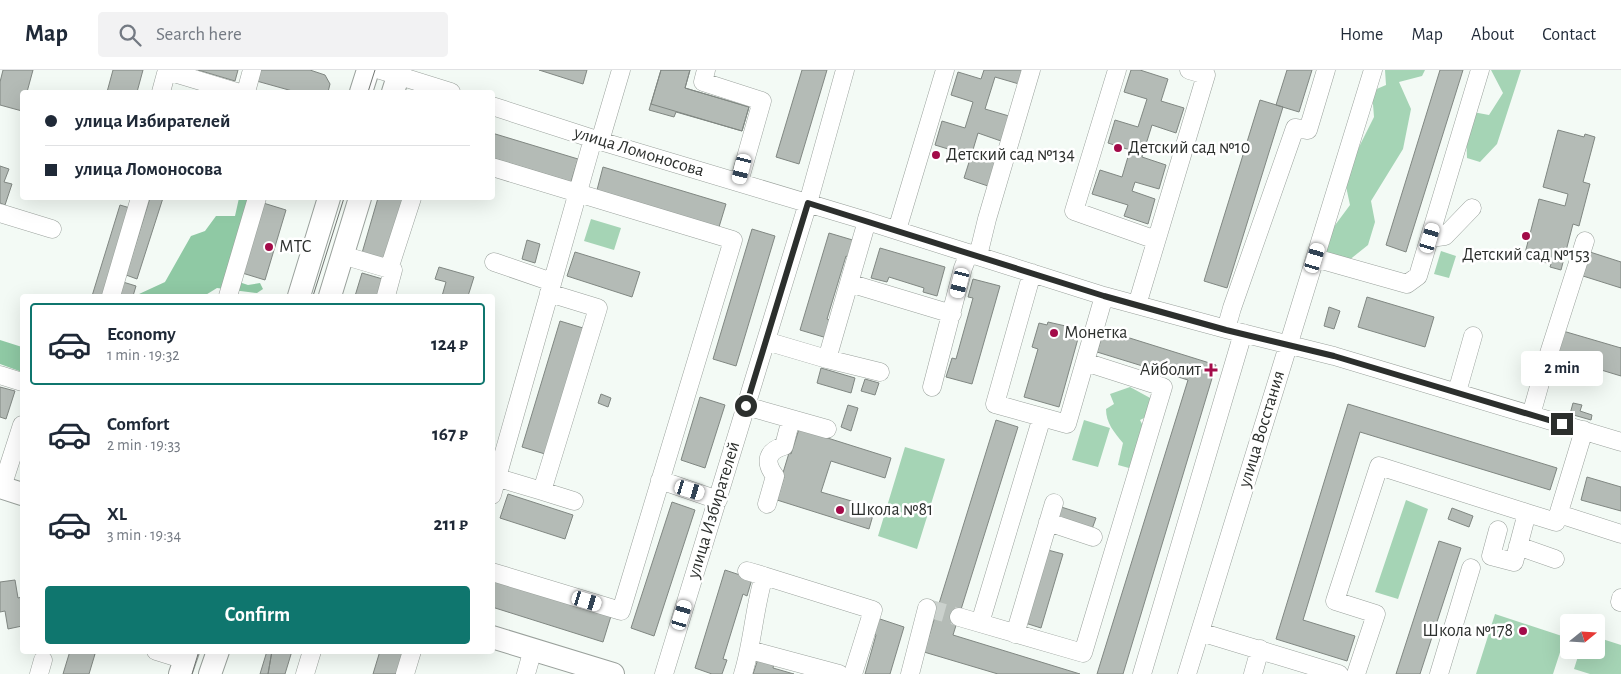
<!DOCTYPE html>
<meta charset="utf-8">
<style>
:root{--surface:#fff;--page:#f2f2f3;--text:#1f2937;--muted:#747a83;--line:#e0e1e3;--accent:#0f766e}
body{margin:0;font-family:"Alegreya Sans",sans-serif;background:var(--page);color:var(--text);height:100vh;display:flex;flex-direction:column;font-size:19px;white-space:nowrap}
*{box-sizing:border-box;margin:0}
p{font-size:16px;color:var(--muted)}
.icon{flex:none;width:28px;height:28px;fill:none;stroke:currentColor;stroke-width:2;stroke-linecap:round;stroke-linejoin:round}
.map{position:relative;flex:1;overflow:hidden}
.sheet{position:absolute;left:20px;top:224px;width:475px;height:360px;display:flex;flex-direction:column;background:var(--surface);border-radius:5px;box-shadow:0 5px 20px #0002}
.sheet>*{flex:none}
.guide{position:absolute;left:20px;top:20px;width:475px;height:110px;border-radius:5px;box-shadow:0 5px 20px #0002;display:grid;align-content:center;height:110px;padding:0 25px;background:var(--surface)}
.needle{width:32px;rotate:72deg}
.controls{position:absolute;left:1560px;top:544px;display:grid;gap:10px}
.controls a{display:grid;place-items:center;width:45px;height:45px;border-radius:5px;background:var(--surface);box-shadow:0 5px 20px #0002;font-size:25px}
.end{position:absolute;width:22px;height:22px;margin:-11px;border:6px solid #2c2f2d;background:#fff;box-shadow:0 0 0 2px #fff}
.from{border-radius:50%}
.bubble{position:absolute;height:35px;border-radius:5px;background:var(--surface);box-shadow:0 5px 20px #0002;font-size:16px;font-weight:700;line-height:35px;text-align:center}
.car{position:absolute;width:15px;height:30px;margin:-15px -8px;border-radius:6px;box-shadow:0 0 4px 1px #0007;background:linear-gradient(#fff 24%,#345 0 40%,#fff 0 76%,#345 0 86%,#fff 0)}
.guide b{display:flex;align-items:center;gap:18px;height:48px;font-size:19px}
.guide b+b{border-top:1px solid var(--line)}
.guide i{width:12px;height:12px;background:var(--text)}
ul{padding:9px 0 0;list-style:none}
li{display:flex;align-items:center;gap:15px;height:82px;margin:0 10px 8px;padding:0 15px;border:2px solid transparent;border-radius:5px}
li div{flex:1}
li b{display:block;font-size:19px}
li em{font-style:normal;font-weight:700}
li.active{border-color:var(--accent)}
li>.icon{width:45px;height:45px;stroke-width:1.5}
.primary-button{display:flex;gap:10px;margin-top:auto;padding:10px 25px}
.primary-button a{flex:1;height:58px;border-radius:5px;background:var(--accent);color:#fff;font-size:20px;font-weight:700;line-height:58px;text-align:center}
header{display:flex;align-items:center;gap:30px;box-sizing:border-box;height:70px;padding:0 25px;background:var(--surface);border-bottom:1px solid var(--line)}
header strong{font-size:24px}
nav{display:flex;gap:28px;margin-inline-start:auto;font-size:18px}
.search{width:350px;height:45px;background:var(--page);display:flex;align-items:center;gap:12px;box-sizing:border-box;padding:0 18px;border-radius:5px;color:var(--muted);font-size:19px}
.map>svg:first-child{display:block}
</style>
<header>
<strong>Map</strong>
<div class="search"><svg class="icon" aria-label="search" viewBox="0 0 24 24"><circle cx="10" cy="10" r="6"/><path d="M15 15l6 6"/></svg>Search here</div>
<nav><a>Home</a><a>Map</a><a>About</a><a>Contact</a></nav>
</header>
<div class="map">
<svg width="1621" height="604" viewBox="0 0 1621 604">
<rect width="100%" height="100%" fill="#f3faf5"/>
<!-- green -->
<path fill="#a5d4b5" d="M1385,0H1425L1422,6L1399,12L1411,39L1403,79L1371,131L1375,152L1368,175L1348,191L1327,186V166L1350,135L1344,107L1374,47L1372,21L1386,15Z
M1491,0H1521L1497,74L1480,92L1467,88L1466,60L1473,42L1489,45L1503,23Z
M591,149L621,158L614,180L584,171Z
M1441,181L1456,186L1449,208L1434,204Z
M1130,317L1152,329L1150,345L1140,350L1146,362L1142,375L1129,398L1118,395L1123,373C1114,362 1106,353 1106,339L1114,334L1110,324Z
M1084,350L1110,358L1098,397L1072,390Z
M905,377L945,389L917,479L878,466Z
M1406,430L1428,439L1398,529L1375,522Z
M1495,544L1565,567L1553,604H1476Z
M1596,567L1621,575V604H1590L1574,599L1580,580H1596Z"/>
<!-- forest -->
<path fill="#8fc9a4" d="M239,128H253L233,210L248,215L260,213L263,219L257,223L217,218L204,226H138L139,224L165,212L191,166L205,161L216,146H235Z
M0,270L22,277V302L0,294Z"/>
<!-- building -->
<path fill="#b4bbb6" stroke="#808782" d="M3,0H33L27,22H22V41L0,35V12Z
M113,0H143L137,22H107Z
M198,0H238L235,11Z
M255,0H310L325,5L330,14L328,22H296L253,10Z
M539,0H587L583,14Z
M661,0H690L685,18L749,37L742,61L676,42L674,47L649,40Z
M661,0H690L685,18L749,37L742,61L651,34Z
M802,0H827L799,94L776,87Z
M984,0H1023L1019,14L995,7L985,39L1009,46L1001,71L978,63L972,83L996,91L988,116L964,108L971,86L935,75L942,51L965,58L973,32L951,25L958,2L981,9Z
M1131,0H1140L1168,9L1161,31L1184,38L1176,63L1152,55L1142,87L1166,95L1159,119L1135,112L1132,121L1155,129L1148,154L1124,146L1128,135L1092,124L1100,100L1122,107L1130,80L1108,73L1115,50L1138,57L1147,29L1124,22Z
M1287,0H1312L1299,42L1276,35Z
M1440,0H1463L1406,182L1386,175Z
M1260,30L1283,37L1227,218L1204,211Z
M1558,60L1584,67L1585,64L1595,67L1583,112L1590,114L1579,156L1573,154L1561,200L1550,197L1551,194L1524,187L1539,129L1565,136L1568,124L1543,117Z
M492,63L578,89L571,112L492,88Z
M0,96L9,99L4,112L12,114L5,135L0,133Z
M603,97L726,134L719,157L597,120Z
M150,128H163L137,209L126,205Z
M378,128H403L385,190L362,183Z
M260,132L286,140L265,210L239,202Z
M120,135L130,138L103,226H92Z
M752,159L775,166L736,296L713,289Z
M829,163L856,171L850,188L846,186L827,249L832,251L827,268L800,260Z
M527,170L540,174L535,193L522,189Z
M880,178L945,197L937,226L923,222L924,218L889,207L887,212L871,208Z
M575,182L640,202L632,227L567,206Z
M1590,182L1621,192V218L1583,206Z
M439,197L474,207L468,226H442L446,212L435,209Z
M362,203L386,210L381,226H355Z
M973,209L1000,216L972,314L946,307L952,288L956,289L973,228L968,227Z
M123,212L136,216L133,226H119Z
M1367,227L1434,247L1425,277L1358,257Z
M1329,237L1340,241L1334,259L1324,256Z
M560,251L583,258L545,384L522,377Z
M1048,252L1070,257L1068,263L1079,265L1059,337L1024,327L1038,279L1032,277L1039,253L1047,255Z
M1104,260L1216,295L1123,604H1097L1188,310L1097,282Z
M1563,261L1621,278V277V306L1555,286Z
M821,298L855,308L851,323L817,313Z
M865,309L879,313L875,325L861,321Z
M0,317L15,321L6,349L0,347Z
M601,324L611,328L608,337L598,333Z
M700,327L725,335L705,398L681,390Z
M1573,333L1582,335L1580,341L1592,345L1591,350L1570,344Z
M1348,334L1557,398L1550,420L1360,362L1303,550L1355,566L1347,591L1276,569Z
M848,335L858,338L851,361L841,357Z
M996,350L1018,357L953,565L1080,604H998L924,582Z
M799,359L891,388L885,408L831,391L821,422L875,438L869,459L777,430L784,407L782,406L789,383L791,384Z
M1587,407L1621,417V441L1581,430Z
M508,424L573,445L565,469L500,448Z
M672,432L695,440L654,566L631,558Z
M1058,436L1096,448L1092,459L1054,447Z
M1452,438L1473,446L1469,457L1448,449Z
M1439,471L1461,478L1420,604H1396Z
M1044,479L1063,484L1041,558L1022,552Z
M725,500L752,509L747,526L743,524L723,589L727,590L722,604H712L695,598Z
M492,508L611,546L603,572L492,537Z
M15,510L18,528L22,527V556L8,559L5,541L0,542V512Z
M877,548L904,557L890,604H865L876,565L873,563Z
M70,581H86L95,584L89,604H63Z
M267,581H272L268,604H260Z
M272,581H292L285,604H268Z
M380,581H396L403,584L396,604H373Z
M758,589L774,593L773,598L794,604H753Z"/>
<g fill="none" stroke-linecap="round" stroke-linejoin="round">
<!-- minor-tunnel -->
<path stroke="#cbd1cd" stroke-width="18" stroke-dasharray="18 9" stroke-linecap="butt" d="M927,538L959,547"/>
<!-- minor casing -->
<g stroke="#9aa19c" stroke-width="19">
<path id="minor" d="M380,0L451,22
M706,0L703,12L762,31L739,112
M1117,0L1074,141L1156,170
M167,1L237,22
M161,22L167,0
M246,22L252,0
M492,36L600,71L867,151L1104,226L1226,259L1334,286L1621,372
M600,71L621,0
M492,97L733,170L621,541L492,502
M0,143L52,159
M897,160L945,0
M1430,168L1445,166L1472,138
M342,185L393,200L386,226
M978,186L987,149L1031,0
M1315,188L1407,214L1418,206L1480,0
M494,192L552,212
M389,199L412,128
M1032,203L995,334L1067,354L1104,226
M849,213L952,244
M111,226L140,128
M228,226L257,128
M1137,235L1206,5L1189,0
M1226,259L1232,238L1295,58L1308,60L1326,0
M766,271L827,289L867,151
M827,289L880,302
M0,305L22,312
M932,317L963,198L969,183
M1457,322L1473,266
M746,336L827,359
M1531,345L1544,299L1585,171
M492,406L542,421L598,238L549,223
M660,410L718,430
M2,417L22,355
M542,421L574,431
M492,425L593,69
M767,434L775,406C764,392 767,381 784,376L791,349
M1559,444L1621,464
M1048,452L1093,467
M1498,460L1491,486L1514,492L1527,443L1556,452L1584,360
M1518,476L1555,489
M764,506L873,540L853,604
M1620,532L1621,528
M959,547L1083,583L1163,317L1085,292
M980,553L1042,347
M1200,562L1339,604
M1015,564L1054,433
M750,580L839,604
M156,581L185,590
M39,604L43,590
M305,604L312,581
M405,604L412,581
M526,604L533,579
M664,604L808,133L845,0
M743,604C753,572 754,538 764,506L747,501
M910,604L927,538
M1142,604L1243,263
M1187,604L1373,0
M1253,604L1260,579
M1356,604L1376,544L1335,531L1379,396L1527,443
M1439,604L1471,498"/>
</g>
<!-- major casing -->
<g stroke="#9aa19c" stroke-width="24">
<path id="major" d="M361,22L368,0
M393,22L400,0
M299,226L329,128
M330,226L360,128
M0,417L22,424
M492,567L613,604
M180,604L188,581
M210,604L218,581"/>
</g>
<!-- minor -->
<use href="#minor" stroke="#fff" stroke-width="18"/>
<!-- major -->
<use href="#major" stroke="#fff" stroke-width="22"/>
<!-- tram -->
<path stroke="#717572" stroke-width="1" d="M368,22L375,0
M313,226L344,128
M192,604L199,581"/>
</g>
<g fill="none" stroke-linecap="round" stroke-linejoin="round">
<!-- route -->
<path stroke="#2c2f2d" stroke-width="6" d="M746,336L808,133L1104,226L1226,260L1334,286L1562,354"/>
</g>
<!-- markers -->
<g fill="#a30b49" stroke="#fff" stroke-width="2">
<circle cx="1118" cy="78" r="5"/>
<circle cx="936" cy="85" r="5"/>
<circle cx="1526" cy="166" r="5"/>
<circle cx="269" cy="177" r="5"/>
<circle cx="1054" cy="263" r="5"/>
<path d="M1208.5 292.5h5v5h5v5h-5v5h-5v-5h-5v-5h5z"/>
<circle cx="840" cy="440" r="5"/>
<circle cx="1523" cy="561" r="5"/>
</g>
<g text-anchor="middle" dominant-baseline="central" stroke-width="5" stroke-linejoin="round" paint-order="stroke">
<!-- poi labels -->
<g font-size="18" fill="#2c2f2d" stroke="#fff" text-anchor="start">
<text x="1128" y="78">Детский сад №10</text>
<text x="946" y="85">Детский сад №134</text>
<text x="279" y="177">МТС</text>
<text x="1526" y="185" text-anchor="middle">Детский сад №153</text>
<text x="1064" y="263">Монетка</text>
<text x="1201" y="300" text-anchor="end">Айболит</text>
<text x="850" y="440">Школа №81</text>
<text x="1513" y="561" text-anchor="end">Школа №178</text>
</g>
<!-- street labels -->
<g font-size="18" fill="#2c2f2d" stroke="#fff">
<text transform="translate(639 82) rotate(17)">улица Ломоносова</text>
<text transform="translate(1262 359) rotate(-73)">улица Восстания</text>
<text transform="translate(714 440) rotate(-73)">улица Избирателей</text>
</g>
</g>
</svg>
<div class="controls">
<a><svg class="needle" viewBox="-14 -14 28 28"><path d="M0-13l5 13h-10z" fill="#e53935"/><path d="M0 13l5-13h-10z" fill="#747a83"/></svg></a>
</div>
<i class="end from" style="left:746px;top:336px"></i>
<i class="end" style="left:1562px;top:354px"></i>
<div class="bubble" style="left:1521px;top:281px;width:82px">2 min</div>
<i class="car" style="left:742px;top:99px;rotate:194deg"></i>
<i class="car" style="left:1430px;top:168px;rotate:17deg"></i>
<i class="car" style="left:1315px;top:188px;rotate:17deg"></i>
<i class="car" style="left:960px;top:213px;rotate:194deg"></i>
<i class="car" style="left:690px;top:420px;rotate:107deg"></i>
<i class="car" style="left:587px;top:531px;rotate:107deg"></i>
<i class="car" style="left:682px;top:545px;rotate:17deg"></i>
<div class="guide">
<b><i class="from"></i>улица Избирателей</b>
<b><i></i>улица Ломоносова</b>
</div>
<section class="sheet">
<ul>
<li class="active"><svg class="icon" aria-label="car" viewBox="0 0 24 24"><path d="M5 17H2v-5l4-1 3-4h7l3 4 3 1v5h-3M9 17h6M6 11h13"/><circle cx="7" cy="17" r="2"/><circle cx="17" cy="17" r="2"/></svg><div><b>Economy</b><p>1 min · 19:32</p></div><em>124 ₽</em></li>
<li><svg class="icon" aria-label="car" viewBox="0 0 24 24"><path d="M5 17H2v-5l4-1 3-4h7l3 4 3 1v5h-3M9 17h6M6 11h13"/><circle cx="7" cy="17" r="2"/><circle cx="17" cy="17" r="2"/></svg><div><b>Comfort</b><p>2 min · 19:33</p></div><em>167 ₽</em></li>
<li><svg class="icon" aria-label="car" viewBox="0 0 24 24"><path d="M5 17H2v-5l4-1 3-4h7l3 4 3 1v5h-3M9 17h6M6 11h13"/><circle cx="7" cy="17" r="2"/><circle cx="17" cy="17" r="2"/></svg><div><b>XL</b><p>3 min · 19:34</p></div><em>211 ₽</em></li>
</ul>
<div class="primary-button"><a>Confirm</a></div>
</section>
</div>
